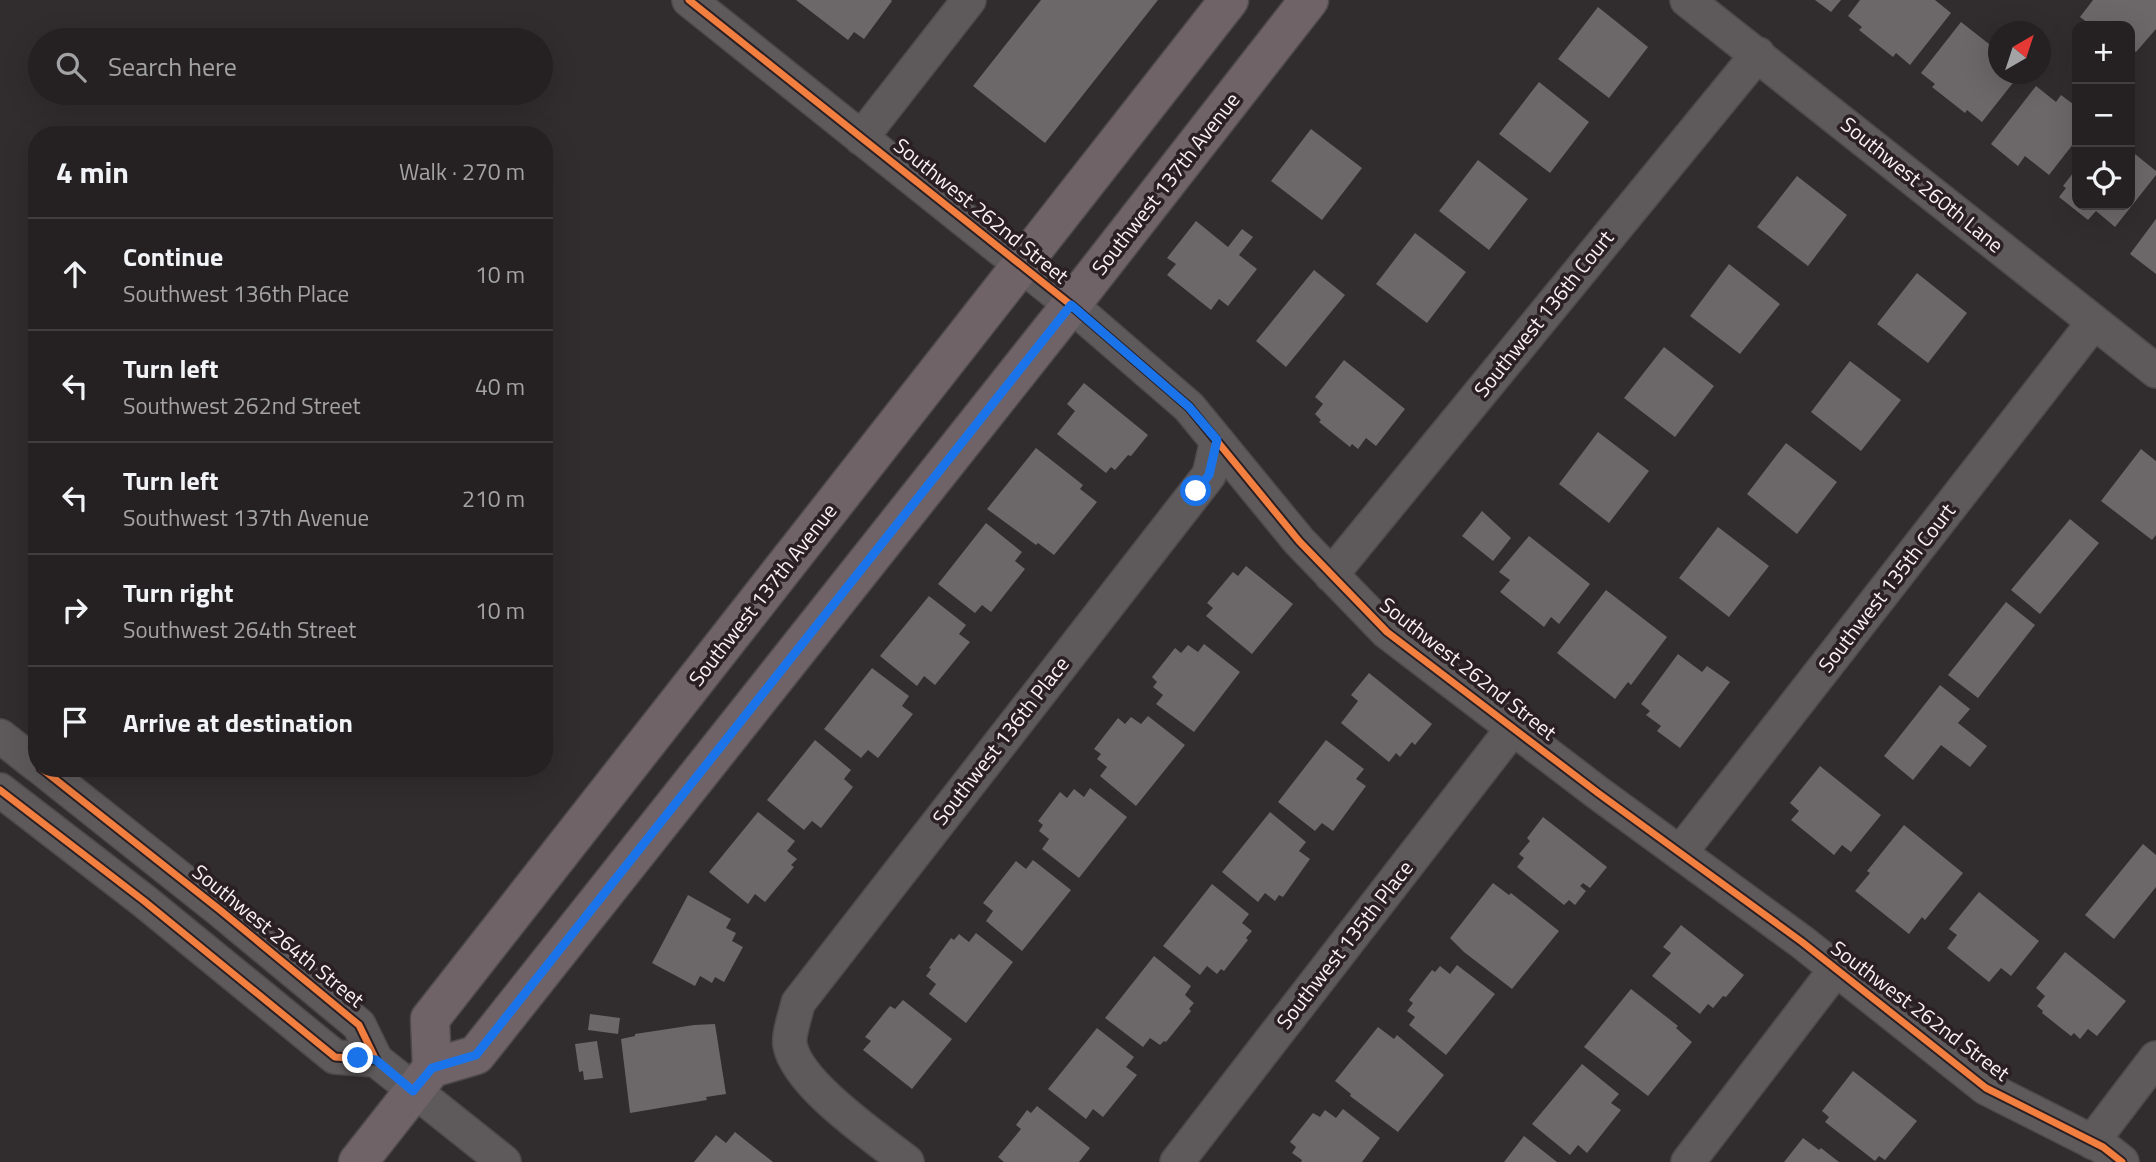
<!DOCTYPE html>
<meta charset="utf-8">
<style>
:root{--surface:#252122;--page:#312e2f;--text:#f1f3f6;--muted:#a3a3a5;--line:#423e40}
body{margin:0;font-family:"Titillium Web",sans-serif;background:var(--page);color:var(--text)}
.controls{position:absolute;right:21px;top:21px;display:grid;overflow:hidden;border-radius:14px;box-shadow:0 7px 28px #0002}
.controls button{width:63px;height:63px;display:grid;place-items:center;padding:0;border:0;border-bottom:2px solid var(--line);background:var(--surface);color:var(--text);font:35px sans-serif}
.compass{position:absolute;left:1988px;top:21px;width:63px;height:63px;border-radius:50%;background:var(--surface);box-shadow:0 7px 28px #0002;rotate:39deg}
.stop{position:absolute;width:21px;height:21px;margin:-16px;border:5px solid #1a73e8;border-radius:50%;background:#fff}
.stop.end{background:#1a73e8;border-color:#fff;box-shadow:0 2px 7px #0008}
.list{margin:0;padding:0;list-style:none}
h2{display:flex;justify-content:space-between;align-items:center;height:91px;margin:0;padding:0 28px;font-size:30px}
h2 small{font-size:23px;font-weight:400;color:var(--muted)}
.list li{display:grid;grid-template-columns:46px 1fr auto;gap:21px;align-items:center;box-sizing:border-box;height:112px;padding:0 28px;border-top:2px solid var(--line)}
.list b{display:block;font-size:26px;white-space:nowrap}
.list p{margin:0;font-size:23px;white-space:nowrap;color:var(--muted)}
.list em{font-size:23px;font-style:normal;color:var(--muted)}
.icon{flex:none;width:38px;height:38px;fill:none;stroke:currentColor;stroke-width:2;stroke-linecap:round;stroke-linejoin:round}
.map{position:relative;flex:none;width:2156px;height:1162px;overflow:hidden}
.search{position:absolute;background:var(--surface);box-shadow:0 7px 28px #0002;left:28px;top:28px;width:525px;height:77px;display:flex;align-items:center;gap:18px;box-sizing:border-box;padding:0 24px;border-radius:38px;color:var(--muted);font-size:26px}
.panel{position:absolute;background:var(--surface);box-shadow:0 7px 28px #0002;left:28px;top:126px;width:525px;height:651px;border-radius:28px}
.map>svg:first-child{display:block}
.building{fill:#6c6869}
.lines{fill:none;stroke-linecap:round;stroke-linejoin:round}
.minor-casing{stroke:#4e494b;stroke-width:36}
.major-casing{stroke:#4e494b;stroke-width:41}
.minor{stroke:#5e5a5b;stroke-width:33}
.major{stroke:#6f6368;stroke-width:38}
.cycleway-casing{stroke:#2a1f23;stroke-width:11}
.cycleway{stroke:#f27e40;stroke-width:7}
.route{stroke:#1a73e8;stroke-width:9}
.labels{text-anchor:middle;stroke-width:7;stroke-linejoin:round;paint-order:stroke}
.street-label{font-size:21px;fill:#f9f2f4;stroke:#2a1f23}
</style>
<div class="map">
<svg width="2156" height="1162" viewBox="0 0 2156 1162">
<rect width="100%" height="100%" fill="#312c2e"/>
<path class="building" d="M796 0H891L892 1 864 39 854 32 848 40Z
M1041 0H1158L1045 143 973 86Z
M1815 0H1841L1831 12Z
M1860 0H1935L1951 13 1910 65 1896 53 1893 57 1859 30 1862 27 1848 16Z
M2093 0H2156V29L2136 52 2130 47V26H2092L2080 17Z
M1598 7 1648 47 1609 98 1558 59Z
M1961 22 1998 51V74H2020L1982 122 1967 110 1965 113 1932 87 1935 84 1921 73Z
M1539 82 1589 122 1550 173 1499 134Z
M2036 86 2056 102 2061 95 2077 107V139L2049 175 2025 156 2018 166 1991 144Z
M1311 129 1362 168 1322 220 1271 181Z
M2130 150 2156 171V175L2115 227 2096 211 2088 220 2059 197 2066 188 2063 186 2077 168V205H2130Z
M1478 160 1528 199 1489 250 1439 211Z
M1797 176 1847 215 1808 266 1757 227Z
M2156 219V274L2130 254Z
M1196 221 1228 247 1242 229 1253 237 1239 255 1257 269 1228 306 1219 299 1211 310 1167 275 1176 264 1167 258Z
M1415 233 1466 272 1427 323 1376 284Z
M1729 264 1780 304 1740 354 1690 316Z
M1314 270 1345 295 1286 367 1256 341Z
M1917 273 1967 313 1928 363 1877 324Z
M1664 347 1714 386 1675 437 1624 398Z
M1344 360 1405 409 1376 446 1366 438 1358 449 1352 444 1350 447 1319 422 1321 420 1315 414 1323 404 1315 397Z
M1850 361 1901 400 1861 451 1811 412Z
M1084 383 1148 435 1131 456 1128 455 1115 470 1111 467 1106 473 1057 434 1075 411 1067 404Z
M1598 432 1649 471 1609 523 1559 484Z
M1786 443 1837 482 1797 534 1747 494Z
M1036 448 1083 485 1080 489 1097 502 1054 555 1038 543 1036 545 987 509Z
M2141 449 2156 461V535L2152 540 2101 501Z
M1482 511 1511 538 1493 561 1462 536Z
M2070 519 2099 543 2040 614 2011 590Z
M986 523 1022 552 1015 561 1025 569 991 612 982 605 975 613 938 584Z
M1718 527 1769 566 1729 617 1679 578Z
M1529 536 1590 584 1559 624 1551 617 1544 627 1500 592 1510 580 1499 572Z
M1246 566 1293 604 1252 654 1206 616 1213 608 1207 603 1233 572 1238 576Z
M1606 590 1667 637 1631 685 1628 682 1615 699 1557 653Z
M929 596 966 625 959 634 970 642 935 685 924 676 917 686 880 656Z
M2006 602 2035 625 1978 698 1948 675Z
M1204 644 1240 672 1194 732 1156 704 1163 695 1153 687 1157 682 1152 677 1175 648 1181 653 1188 645 1198 652Z
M1678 654 1702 672 1707 666 1730 682 1680 748 1657 731 1661 726 1646 715 1650 711 1641 704Z
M872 668 909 696 902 706 913 714 878 758 868 750 861 758 824 729Z
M1369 673 1432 724 1415 745 1412 742 1400 757 1396 753 1389 762 1341 723 1358 701 1351 695Z
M1940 685 1970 709 1958 723 1987 746 1970 767 1941 745 1913 780 1884 756Z
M1148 716 1185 745 1136 806 1100 776 1107 767 1097 759 1101 754 1094 749 1118 718 1125 724 1131 717 1141 724Z
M815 740 851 770 844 779 853 787 821 828 812 821 804 830 767 800Z
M1326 740 1364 769 1356 779 1366 786 1333 831 1322 823 1315 831 1278 802Z
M1820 766 1881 815 1851 852 1842 845 1834 855 1791 820 1799 811 1790 803Z
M1090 788 1127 817 1079 878 1042 849 1049 839 1039 831 1043 825 1038 821 1060 792 1067 798 1074 789 1084 797Z
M758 812 795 841 787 851 797 859 791 865 794 867 765 902 755 894 748 904 709 872Z
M1270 812 1306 842 1299 851 1310 859 1283 897 1279 895 1275 901 1265 893 1258 902 1222 872Z
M1543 817 1607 867 1590 888 1583 883 1580 886 1586 891 1575 905 1569 900 1564 905 1517 867 1524 858 1519 854 1530 841 1527 838Z
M1904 825 1963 873 1925 920 1922 917 1909 934 1855 891 1870 873 1867 871Z
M2143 844 2156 855V887L2114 939 2085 915Z
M1033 860 1071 890 1022 951 986 921 993 911 983 903 1016 861 1026 869Z
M1493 883 1509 895 1511 893 1559 931 1512 989 1464 952 1450 938Z
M1212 884 1249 914 1242 923 1252 931 1246 938 1248 940 1224 971 1221 969 1217 974 1207 966 1200 975 1163 946Z
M1979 892 2039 941 2011 976 2001 968 1989 982 1947 948 1957 935 1949 929Z
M688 895 731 919 726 928 736 933 732 941 743 947 724 982 715 977 712 983 700 976 695 986 652 963Z
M1681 925 1744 975 1726 997 1723 996 1713 1008 1708 1004 1700 1014 1652 976 1671 953 1663 947Z
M976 933 1013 962 966 1023 929 994 936 984 926 976 931 969 929 968 951 938 954 940 959 934 969 942Z
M2065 952 2126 1001 2097 1036 2088 1029 2080 1039 2074 1033 2071 1036 2042 1013 2043 1011 2037 1006 2045 996 2036 988Z
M1154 956 1191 986 1185 995 1194 1003 1189 1009 1191 1011 1166 1042 1164 1041 1160 1045 1150 1038 1143 1047 1105 1018Z
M1457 965 1495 994 1446 1055 1409 1025 1415 1017 1407 1011 1413 1003 1409 1000 1432 970 1435 972 1440 966 1450 974Z
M1631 989 1678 1026 1676 1028 1692 1042 1648 1096 1584 1047Z
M903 1000 952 1039 912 1089 863 1050 871 1041 865 1037 890 1006 895 1009Z
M590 1014 620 1018 618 1034 588 1030Z
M715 1024 726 1094 706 1097 707 1100 630 1113 621 1039 635 1036V1034L694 1025Z
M1378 1027 1394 1039 1397 1035 1444 1075 1398 1132 1350 1096 1351 1094 1335 1081Z
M1097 1028 1134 1057 1126 1067 1137 1075 1103 1117 1093 1109 1086 1119 1048 1089Z
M597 1041 603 1078 584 1080 583 1071 579 1072 575 1044Z
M1582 1064 1619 1094 1611 1103 1621 1110 1587 1153 1578 1145 1570 1155 1532 1124Z
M1853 1071 1917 1121 1885 1160 1879 1156 1875 1161 1825 1122 1829 1117 1822 1111Z
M1037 1106 1090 1148 1079 1162H1004L998 1157 1021 1129 1016 1125 1027 1110 1031 1113Z
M1343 1109 1380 1138 1362 1162H1301L1302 1160 1292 1153 1296 1147 1290 1142 1313 1113 1320 1117 1325 1110 1336 1118Z
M735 1132 773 1162H694L716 1135 726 1143Z
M1524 1136 1557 1162H1504Z
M1803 1138 1819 1150 1821 1148 1839 1162H1784Z"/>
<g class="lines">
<defs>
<path id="minor" d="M689 0 1071 305 1189 407 1299 541 1387 632 1598 793 1802 942 1986 1088 2103 1147 2122 1162
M1687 0 2156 371
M861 138 969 0
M1331 575 1758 54
M0 736 37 765
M41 768 220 910 359 1025 376 1060 504 1162
M0 790 144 901 335 1057 376 1060
M1680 853 2094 322
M2092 1142 2156 1058
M907 1162C875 1137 797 1084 790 1045 788 1035 796 1013 798 1003L1209 475 1217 441
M1177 1162 1513 728
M1688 1162 1836 969"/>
<path id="major" d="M432 1068 430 1019 1229 0
M358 1162 432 1068 476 1055 1071 305 1309 0"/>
</defs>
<use href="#minor" class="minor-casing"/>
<use href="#major" class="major-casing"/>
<use href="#minor" class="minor"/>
<use href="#major" class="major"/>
<defs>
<path id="cycleway" d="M689 0 1071 305 1189 407 1299 541 1387 632 1598 793 1802 942 1986 1088 2103 1147 2122 1162
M0 790 144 901 335 1057 376 1060 359 1025 220 910 41 768"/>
</defs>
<use href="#cycleway" class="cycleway-casing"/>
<use href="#cycleway" class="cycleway"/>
</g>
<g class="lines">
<path class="route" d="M358 1058 376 1060 413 1091 432 1068 476 1055 1071 305 1189 407 1217 440 1209 475 1196 491"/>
</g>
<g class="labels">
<g class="street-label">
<text transform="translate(1166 184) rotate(-52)" y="7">Southwest 137th Avenue</text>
<text transform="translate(1922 185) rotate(39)" y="7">Southwest 260th Lane</text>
<text transform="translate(981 211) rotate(39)" y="7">Southwest 262nd Street</text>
<text transform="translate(1544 314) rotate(-51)" y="7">Southwest 136th Court</text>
<text transform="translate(1887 588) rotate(-52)" y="7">Southwest 135th Court</text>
<text transform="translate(763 595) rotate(-52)" y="7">Southwest 137th Avenue</text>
<text transform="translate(1468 669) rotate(38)" y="7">Southwest 262nd Street</text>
<text transform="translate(1001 741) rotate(-52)" y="7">Southwest 136th Place</text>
<text transform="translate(278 936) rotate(39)" y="7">Southwest 264th Street</text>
<text transform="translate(1345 945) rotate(-52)" y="7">Southwest 135th Place</text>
<text transform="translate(1920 1011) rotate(37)" y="7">Southwest 262nd Street</text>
</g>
</g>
</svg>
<div class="controls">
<button>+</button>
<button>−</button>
<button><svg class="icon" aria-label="locate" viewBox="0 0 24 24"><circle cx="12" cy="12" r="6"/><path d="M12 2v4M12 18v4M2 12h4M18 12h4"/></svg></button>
</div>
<svg class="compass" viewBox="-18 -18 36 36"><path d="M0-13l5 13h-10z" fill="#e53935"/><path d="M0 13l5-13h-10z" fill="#a3a3a5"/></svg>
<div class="stop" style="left:1196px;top:491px"></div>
<div class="stop end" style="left:358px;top:1058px"></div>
<div class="search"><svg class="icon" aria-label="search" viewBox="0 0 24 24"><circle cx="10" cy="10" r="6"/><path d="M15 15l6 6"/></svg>Search here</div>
<section class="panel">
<h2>4 min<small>Walk · 270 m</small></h2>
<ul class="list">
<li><svg class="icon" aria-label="ahead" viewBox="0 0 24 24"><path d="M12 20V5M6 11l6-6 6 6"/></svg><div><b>Continue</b><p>Southwest 136th Place</p></div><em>10 m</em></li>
<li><svg class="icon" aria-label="left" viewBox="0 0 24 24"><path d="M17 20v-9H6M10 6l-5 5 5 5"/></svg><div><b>Turn left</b><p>Southwest 262nd Street</p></div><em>40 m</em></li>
<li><svg class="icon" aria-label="left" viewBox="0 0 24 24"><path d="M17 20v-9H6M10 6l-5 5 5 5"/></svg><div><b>Turn left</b><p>Southwest 137th Avenue</p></div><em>210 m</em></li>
<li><svg class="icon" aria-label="right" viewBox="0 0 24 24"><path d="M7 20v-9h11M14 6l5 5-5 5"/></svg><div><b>Turn right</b><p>Southwest 264th Street</p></div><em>10 m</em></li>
<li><svg class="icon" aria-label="arrive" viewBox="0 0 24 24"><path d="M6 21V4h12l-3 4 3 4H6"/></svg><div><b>Arrive at destination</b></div></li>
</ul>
</section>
</div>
